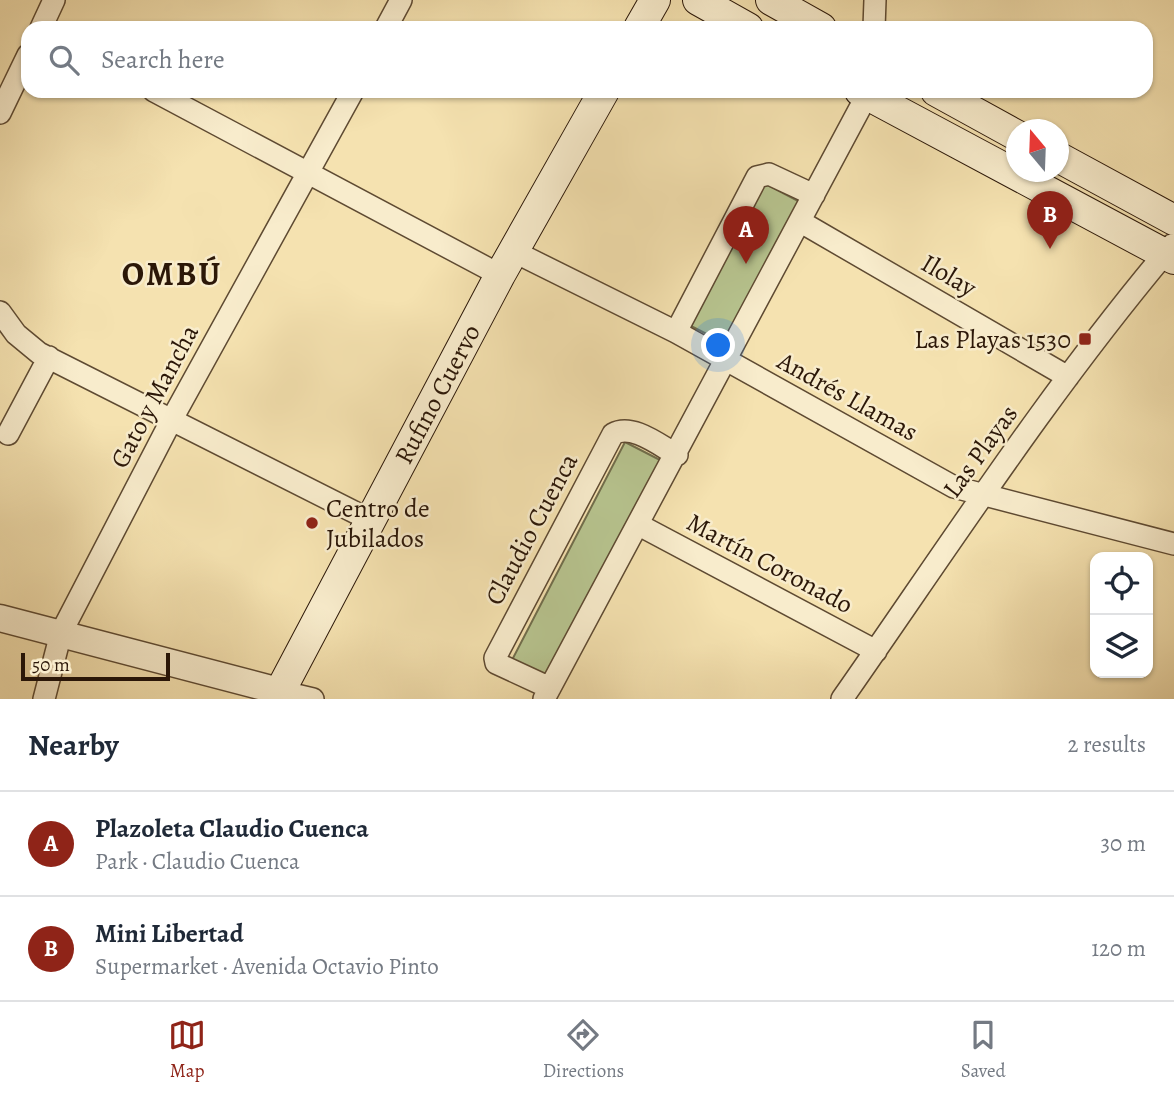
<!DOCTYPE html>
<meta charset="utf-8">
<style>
:root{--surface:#fff;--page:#f2f2f3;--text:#1f2937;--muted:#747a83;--line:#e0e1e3;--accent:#8f2418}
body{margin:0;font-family:Alegreya,serif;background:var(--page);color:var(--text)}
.controls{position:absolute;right:21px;bottom:21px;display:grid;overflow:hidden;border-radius:14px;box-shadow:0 2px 5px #0004}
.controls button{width:63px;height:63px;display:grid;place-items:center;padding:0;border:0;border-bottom:2px solid var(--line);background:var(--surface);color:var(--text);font:35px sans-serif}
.compass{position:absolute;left:1006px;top:119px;width:63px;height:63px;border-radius:50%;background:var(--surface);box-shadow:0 2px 5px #0004;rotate:341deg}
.scale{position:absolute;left:21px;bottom:18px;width:149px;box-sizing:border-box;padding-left:7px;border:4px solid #2b1708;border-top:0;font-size:19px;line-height:24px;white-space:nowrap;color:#2b1708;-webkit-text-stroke:5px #f8eccc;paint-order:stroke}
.you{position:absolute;left:719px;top:346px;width:24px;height:24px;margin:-18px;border:5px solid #fff;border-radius:50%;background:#1a73e8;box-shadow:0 0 0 10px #1a73e833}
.badge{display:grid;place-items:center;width:46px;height:46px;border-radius:50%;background:var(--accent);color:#fff;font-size:23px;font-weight:700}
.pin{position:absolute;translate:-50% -58px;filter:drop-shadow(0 2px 4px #0008)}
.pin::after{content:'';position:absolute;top:37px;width:24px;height:21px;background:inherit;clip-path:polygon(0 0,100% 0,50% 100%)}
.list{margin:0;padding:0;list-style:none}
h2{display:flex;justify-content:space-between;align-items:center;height:91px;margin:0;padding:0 28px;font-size:30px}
h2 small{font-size:23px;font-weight:400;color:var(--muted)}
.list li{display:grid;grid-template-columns:46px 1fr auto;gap:21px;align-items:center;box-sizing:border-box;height:105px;padding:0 28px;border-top:2px solid var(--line)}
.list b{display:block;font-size:26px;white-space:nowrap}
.list p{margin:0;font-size:23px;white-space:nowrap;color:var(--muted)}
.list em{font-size:23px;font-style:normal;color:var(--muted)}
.icon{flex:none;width:38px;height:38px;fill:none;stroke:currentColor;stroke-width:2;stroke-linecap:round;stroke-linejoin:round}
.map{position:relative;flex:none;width:1174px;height:699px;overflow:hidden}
.search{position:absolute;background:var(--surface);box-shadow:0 2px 5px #0004;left:21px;right:21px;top:21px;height:77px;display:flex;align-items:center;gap:18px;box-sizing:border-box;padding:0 24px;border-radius:21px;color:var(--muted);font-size:26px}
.sheet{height:301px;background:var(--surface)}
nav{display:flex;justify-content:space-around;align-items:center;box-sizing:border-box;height:98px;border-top:2px solid var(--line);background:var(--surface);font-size:19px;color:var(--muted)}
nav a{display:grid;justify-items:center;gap:4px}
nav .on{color:var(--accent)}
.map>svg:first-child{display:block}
.green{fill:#b7c48f;stroke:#716e4c;stroke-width:2}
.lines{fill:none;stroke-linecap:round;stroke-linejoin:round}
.minor-casing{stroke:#5e4a32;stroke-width:24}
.tertiary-casing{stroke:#5e4a32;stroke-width:29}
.secondary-casing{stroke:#2b1708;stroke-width:32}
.minor{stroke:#f8eccc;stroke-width:21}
.tertiary{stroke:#f8eccc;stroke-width:26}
.secondary{stroke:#f8eccc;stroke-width:30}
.poi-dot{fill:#8f2418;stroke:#f8eccc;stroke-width:2.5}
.labels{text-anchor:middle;stroke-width:5;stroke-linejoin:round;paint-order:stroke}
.street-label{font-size:26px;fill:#2b1708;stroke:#f8eccc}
.poi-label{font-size:26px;fill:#2b1708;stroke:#f8eccc;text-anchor:end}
.district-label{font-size:33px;font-weight:bold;letter-spacing:2px;fill:#2b1708;stroke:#f8eccc}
</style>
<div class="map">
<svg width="1174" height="699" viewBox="0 0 1174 699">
<rect width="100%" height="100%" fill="#f5e2b0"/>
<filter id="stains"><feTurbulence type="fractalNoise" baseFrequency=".00286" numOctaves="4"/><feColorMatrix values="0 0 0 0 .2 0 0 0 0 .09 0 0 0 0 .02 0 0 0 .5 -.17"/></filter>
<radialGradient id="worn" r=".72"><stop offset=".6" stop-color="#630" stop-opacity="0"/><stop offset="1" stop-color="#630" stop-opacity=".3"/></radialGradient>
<path class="green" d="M764 183 802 203 728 345 689 325Z
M625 442 662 461 549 679 512 660Z"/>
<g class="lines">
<defs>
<path id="minor" d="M41 28 54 0
M386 28 401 0
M874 28 875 0
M154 91 500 275
M0 113 28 55
M801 222 1068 377
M513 251 676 332 954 487 1174 544
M0 312 16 334 39 353 370 520
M676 332 757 177 769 174 814 195
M8 434 49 357
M639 525 876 651
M550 688 496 663 495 658 613 434C632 423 659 445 677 455
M279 691 313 699
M44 699 61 633 172 419 353 91
M544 699 867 95
M842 699C949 546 1051 388 1172 245"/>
<path id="tertiary" d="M0 618 279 691"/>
<g id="secondary">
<path d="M698 0 748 28"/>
<path d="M771 0 821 28"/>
<path d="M639 28 655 0"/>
<path d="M860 91 1174 259"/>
<path d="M936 91 1016 135"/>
<path d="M1058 157 1174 220"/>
<path id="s1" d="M276 699 500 275 604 91"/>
</g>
</defs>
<use href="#minor" class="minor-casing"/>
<use href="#tertiary" class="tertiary-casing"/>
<use href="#secondary" class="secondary-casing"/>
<use href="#minor" class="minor"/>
<use href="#tertiary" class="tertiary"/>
<use href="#secondary" class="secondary"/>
</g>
<g class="poi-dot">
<rect x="1078" y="332" width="14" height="14" rx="3.5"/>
<circle cx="312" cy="523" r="7"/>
</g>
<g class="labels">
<g class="street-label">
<text transform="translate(949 275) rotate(30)" y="9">Ilolay</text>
<text dy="9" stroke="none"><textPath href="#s1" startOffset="345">Rufino Cuervo</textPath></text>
<text transform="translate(154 396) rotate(-62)" y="9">Gato y Mancha</text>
<text transform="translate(848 396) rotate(29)" y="9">Andrés Llamas</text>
<text transform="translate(980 451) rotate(-54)" y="9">Las Playas</text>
<text transform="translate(531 529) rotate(-62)" y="9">Claudio Cuenca</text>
<text transform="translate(770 563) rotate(28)" y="9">Martín Coronado</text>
</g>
<g class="poi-label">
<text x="1071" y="348">Las Playas 1530</text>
<text x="326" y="517" text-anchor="start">Centro de<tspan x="326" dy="30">Jubilados</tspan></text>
</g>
<g class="district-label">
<text x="172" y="285">OMBÚ</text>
</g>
</g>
<rect width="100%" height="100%" filter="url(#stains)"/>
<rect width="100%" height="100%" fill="url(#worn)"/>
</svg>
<div class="controls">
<button><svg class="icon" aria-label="locate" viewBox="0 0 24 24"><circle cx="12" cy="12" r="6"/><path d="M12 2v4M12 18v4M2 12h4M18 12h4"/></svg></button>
<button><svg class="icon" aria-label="layers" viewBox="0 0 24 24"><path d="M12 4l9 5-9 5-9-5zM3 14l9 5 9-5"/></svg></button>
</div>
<svg class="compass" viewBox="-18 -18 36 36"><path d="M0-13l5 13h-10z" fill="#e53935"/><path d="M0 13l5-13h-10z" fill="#747a83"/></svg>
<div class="scale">50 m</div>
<div class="you"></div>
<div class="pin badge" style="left:746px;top:264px">A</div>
<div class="pin badge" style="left:1050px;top:249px">B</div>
<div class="search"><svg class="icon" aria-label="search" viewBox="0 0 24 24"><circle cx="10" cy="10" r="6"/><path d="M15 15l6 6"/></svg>Search here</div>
</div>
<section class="sheet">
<h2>Nearby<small>2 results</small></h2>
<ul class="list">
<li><span class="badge">A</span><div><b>Plazoleta Claudio Cuenca</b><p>Park · Claudio Cuenca</p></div><em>30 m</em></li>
<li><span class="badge">B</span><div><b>Mini Libertad</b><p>Supermarket · Avenida Octavio Pinto</p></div><em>120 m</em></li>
</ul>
</section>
<nav>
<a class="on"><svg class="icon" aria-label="map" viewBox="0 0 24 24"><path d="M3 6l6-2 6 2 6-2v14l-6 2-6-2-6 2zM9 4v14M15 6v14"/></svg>Map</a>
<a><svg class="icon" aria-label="directions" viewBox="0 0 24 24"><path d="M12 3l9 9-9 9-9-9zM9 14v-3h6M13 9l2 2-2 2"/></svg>Directions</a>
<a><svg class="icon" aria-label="saved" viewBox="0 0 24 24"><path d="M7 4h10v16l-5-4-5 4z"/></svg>Saved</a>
</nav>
